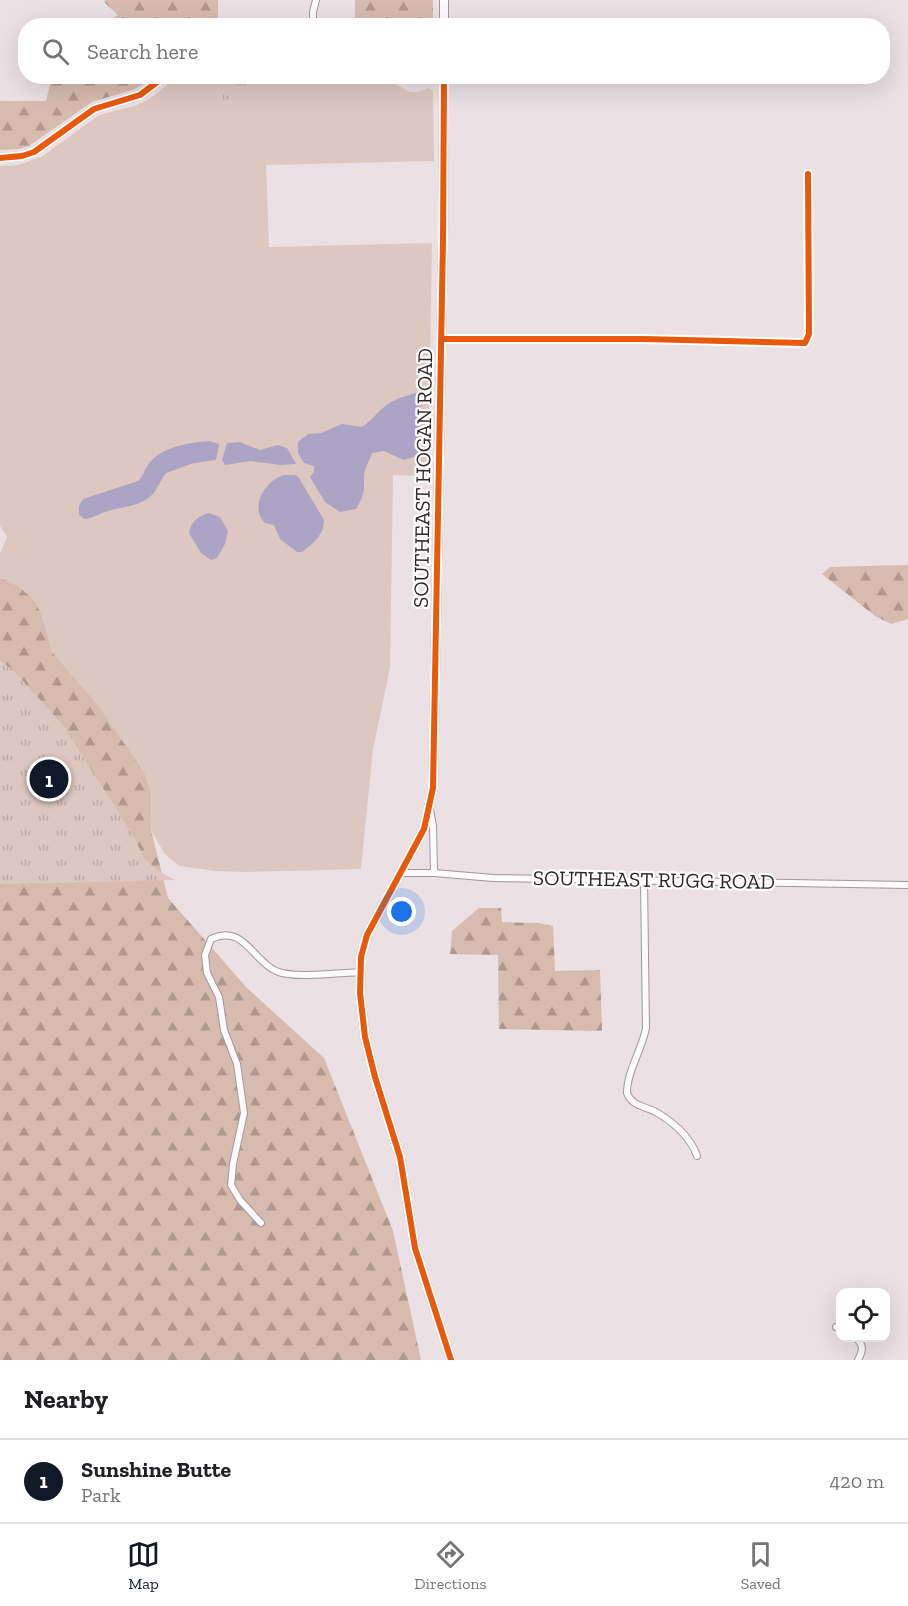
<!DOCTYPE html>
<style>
:root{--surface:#fff;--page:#f2f2f2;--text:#202124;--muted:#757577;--line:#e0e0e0;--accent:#111827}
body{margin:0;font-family:"Zilla Slab",serif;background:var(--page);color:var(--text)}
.controls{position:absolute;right:18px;bottom:18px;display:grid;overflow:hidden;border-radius:12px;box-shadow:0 6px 24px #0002}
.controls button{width:54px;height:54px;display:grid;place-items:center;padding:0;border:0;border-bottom:2px solid var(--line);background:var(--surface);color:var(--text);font:30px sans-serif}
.you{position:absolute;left:402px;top:912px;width:21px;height:21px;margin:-15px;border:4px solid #fff;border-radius:50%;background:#1a73e8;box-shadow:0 0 0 9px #1a73e833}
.badge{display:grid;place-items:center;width:39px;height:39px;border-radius:50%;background:var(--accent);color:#fff;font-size:20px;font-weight:700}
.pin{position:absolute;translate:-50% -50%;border:3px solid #fff;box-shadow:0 2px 6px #0006}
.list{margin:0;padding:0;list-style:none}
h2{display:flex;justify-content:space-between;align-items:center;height:78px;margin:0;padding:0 24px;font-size:26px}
h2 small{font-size:20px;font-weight:400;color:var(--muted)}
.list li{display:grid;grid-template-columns:39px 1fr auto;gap:18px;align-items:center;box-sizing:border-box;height:84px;padding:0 24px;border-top:2px solid var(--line)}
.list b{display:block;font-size:22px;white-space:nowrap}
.list p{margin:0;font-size:20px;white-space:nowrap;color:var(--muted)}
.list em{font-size:20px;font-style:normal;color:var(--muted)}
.icon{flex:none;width:33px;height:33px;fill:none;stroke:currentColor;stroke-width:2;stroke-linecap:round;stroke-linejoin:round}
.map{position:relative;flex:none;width:908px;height:1360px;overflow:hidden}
.search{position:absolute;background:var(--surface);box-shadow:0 6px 24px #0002;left:18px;right:18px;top:18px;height:66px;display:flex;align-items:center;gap:15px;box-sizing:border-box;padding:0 21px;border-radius:24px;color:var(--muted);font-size:22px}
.sheet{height:162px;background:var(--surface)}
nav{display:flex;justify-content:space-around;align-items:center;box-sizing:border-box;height:84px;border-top:2px solid var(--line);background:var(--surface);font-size:16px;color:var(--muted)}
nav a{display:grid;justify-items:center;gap:3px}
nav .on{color:var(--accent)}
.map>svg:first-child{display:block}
.grass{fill:#dcc8c1}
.forest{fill:url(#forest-firs)}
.park{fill:url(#park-tufts)}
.water{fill:#aba4c4}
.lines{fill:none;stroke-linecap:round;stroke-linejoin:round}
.minor-casing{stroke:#a1999c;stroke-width:8}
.major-casing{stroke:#a1999c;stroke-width:10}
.minor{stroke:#fcfafb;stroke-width:6}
.major{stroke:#fcfafb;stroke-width:8}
.cycleway-casing{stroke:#fff;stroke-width:10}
.cycleway{stroke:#e8590c;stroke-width:6}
.labels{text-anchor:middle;stroke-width:4.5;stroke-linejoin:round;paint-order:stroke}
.street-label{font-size:21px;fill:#2e272a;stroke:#fff}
</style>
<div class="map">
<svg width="908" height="1360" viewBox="0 0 908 1360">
<defs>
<pattern id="forest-firs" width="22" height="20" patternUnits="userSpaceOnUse" patternTransform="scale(1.5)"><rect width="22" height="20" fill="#d7bbae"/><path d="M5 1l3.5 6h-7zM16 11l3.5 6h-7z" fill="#af988e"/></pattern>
<pattern id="park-tufts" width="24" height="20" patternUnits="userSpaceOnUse" patternTransform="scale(1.5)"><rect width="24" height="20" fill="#dcc8c1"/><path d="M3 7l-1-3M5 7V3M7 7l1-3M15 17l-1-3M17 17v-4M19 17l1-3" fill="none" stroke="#bdaca6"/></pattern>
</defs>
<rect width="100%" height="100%" fill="#ebe0e4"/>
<path class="grass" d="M176 77H383L410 92H417L429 88 433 91 434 161 266 165 269 247 432 243 428 476 393 475 390 667 373 750 361 869 244 872 215 871 179 866 164 853 151 830V793L94 700 52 652 42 615 18 586 0 578V554L7 537 0 526V166L18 165 41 157 98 116C110 111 121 110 134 106 152 100 163 88 176 77Z"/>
<path class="forest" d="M105 0H218V24L267 23 246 26 113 25 114 18 118 15 104 2Z
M355 0H433V25L344 26 325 22 355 21Z
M57 76H154V77L135 89 92 102 29 146 19 149 0 150V101H46L51 80Z
M908 565V619L891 624 875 616 822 574 830 567Z
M0 578 18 586 33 599 42 615 52 652 94 700 144 772 151 793V830L168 898 247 988 324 1058 393 1231 421 1360H0Z
M479 908H501L502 922 539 923 553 926 555 971 600 970 602 1031 499 1029 498 955 450 954 452 931Z"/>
<path class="park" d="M211 77H247L252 87 224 101Z
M0 660 15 672 62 724 133 835 144 858 158 871 175 880 0 884Z"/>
<path class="water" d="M421 391 420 455 404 460 384 451 372 453C370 459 364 470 364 476 364 492 365 494 356 509L340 512 325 502 310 477 314 472V466L304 463 298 453V442L308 434 321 433 342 424 362 427C371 421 376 414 384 407 394 398 408 396 421 391Z
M209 441 219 444 216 460 194 463 166 473C161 479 158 488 153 494 140 507 124 506 108 511 100 513 94 518 85 519L79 515V506L83 499 138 481C143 476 144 471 148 465 160 447 188 443 209 441Z
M240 442 260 450 278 445 287 448 296 464 281 465 251 461 225 465 222 460 227 443Z
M284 475H295L299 478 324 520C324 535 313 544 302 552H297L280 539 274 525 265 523C249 508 265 480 284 475Z
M209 513 220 517 228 531 225 544 217 558 211 560 201 553 189 533C191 521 198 516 209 513Z"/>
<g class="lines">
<defs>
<path id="minor" d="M313 26V12L316 0
M442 339H643L805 343 809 334 808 174
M430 809 433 826 434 873
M400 873H434L493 878 908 885
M644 880 646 1028C642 1050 627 1071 627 1093 631 1105 643 1106 654 1111 671 1120 691 1137 697 1156
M261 1223 240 1200 231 1185 233 1164 244 1113 237 1064 224 1030 219 997 207 973 205 955 211 939C244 924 251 959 276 971 294 979 339 973 360 972
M836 1327 840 1328
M856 1338C864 1345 863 1351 858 1360"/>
<path id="major" d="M444 26V0
M404 76 444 78
M444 76 443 240 433 788 424 829 367 935 361 957 360 993 365 1037 375 1077 400 1157 415 1248 451 1360
M0 158 22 156 34 152 94 109 140 95 165 76"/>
</defs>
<use href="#minor" class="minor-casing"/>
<use href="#major" class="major-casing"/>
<use href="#minor" class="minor"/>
<use href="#major" class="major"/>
<defs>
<path id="cycleway" d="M444 76 443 240 433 788 424 829 367 935 361 957 360 993 365 1037 375 1077 400 1157 415 1248 451 1360
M0 158 22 156 34 152 94 109 140 95 165 76
M442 339H643L805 343 809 334 808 174"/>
</defs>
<use href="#cycleway" class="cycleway-casing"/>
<use href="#cycleway" class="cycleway"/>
</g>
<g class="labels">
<g class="street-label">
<text transform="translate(423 478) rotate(-89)" y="7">SOUTHEAST HOGAN ROAD</text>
<text transform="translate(654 880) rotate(1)" y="7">SOUTHEAST RUGG ROAD</text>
</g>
</g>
</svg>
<div class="controls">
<button><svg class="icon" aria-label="locate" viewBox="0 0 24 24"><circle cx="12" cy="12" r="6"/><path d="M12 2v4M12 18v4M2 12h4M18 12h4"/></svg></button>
</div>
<div class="you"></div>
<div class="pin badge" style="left:49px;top:779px">1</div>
<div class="search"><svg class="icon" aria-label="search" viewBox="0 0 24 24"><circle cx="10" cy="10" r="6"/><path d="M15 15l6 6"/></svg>Search here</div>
</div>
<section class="sheet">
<h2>Nearby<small></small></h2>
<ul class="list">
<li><span class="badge">1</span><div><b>Sunshine Butte</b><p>Park</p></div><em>420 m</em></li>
</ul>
</section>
<nav>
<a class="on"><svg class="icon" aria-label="map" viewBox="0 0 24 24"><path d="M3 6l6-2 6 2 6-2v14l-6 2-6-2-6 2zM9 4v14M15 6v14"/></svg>Map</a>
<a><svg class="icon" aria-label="directions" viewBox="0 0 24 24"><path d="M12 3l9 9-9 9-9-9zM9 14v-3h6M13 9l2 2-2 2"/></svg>Directions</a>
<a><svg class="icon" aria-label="saved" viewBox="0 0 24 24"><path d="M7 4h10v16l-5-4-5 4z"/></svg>Saved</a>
</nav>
